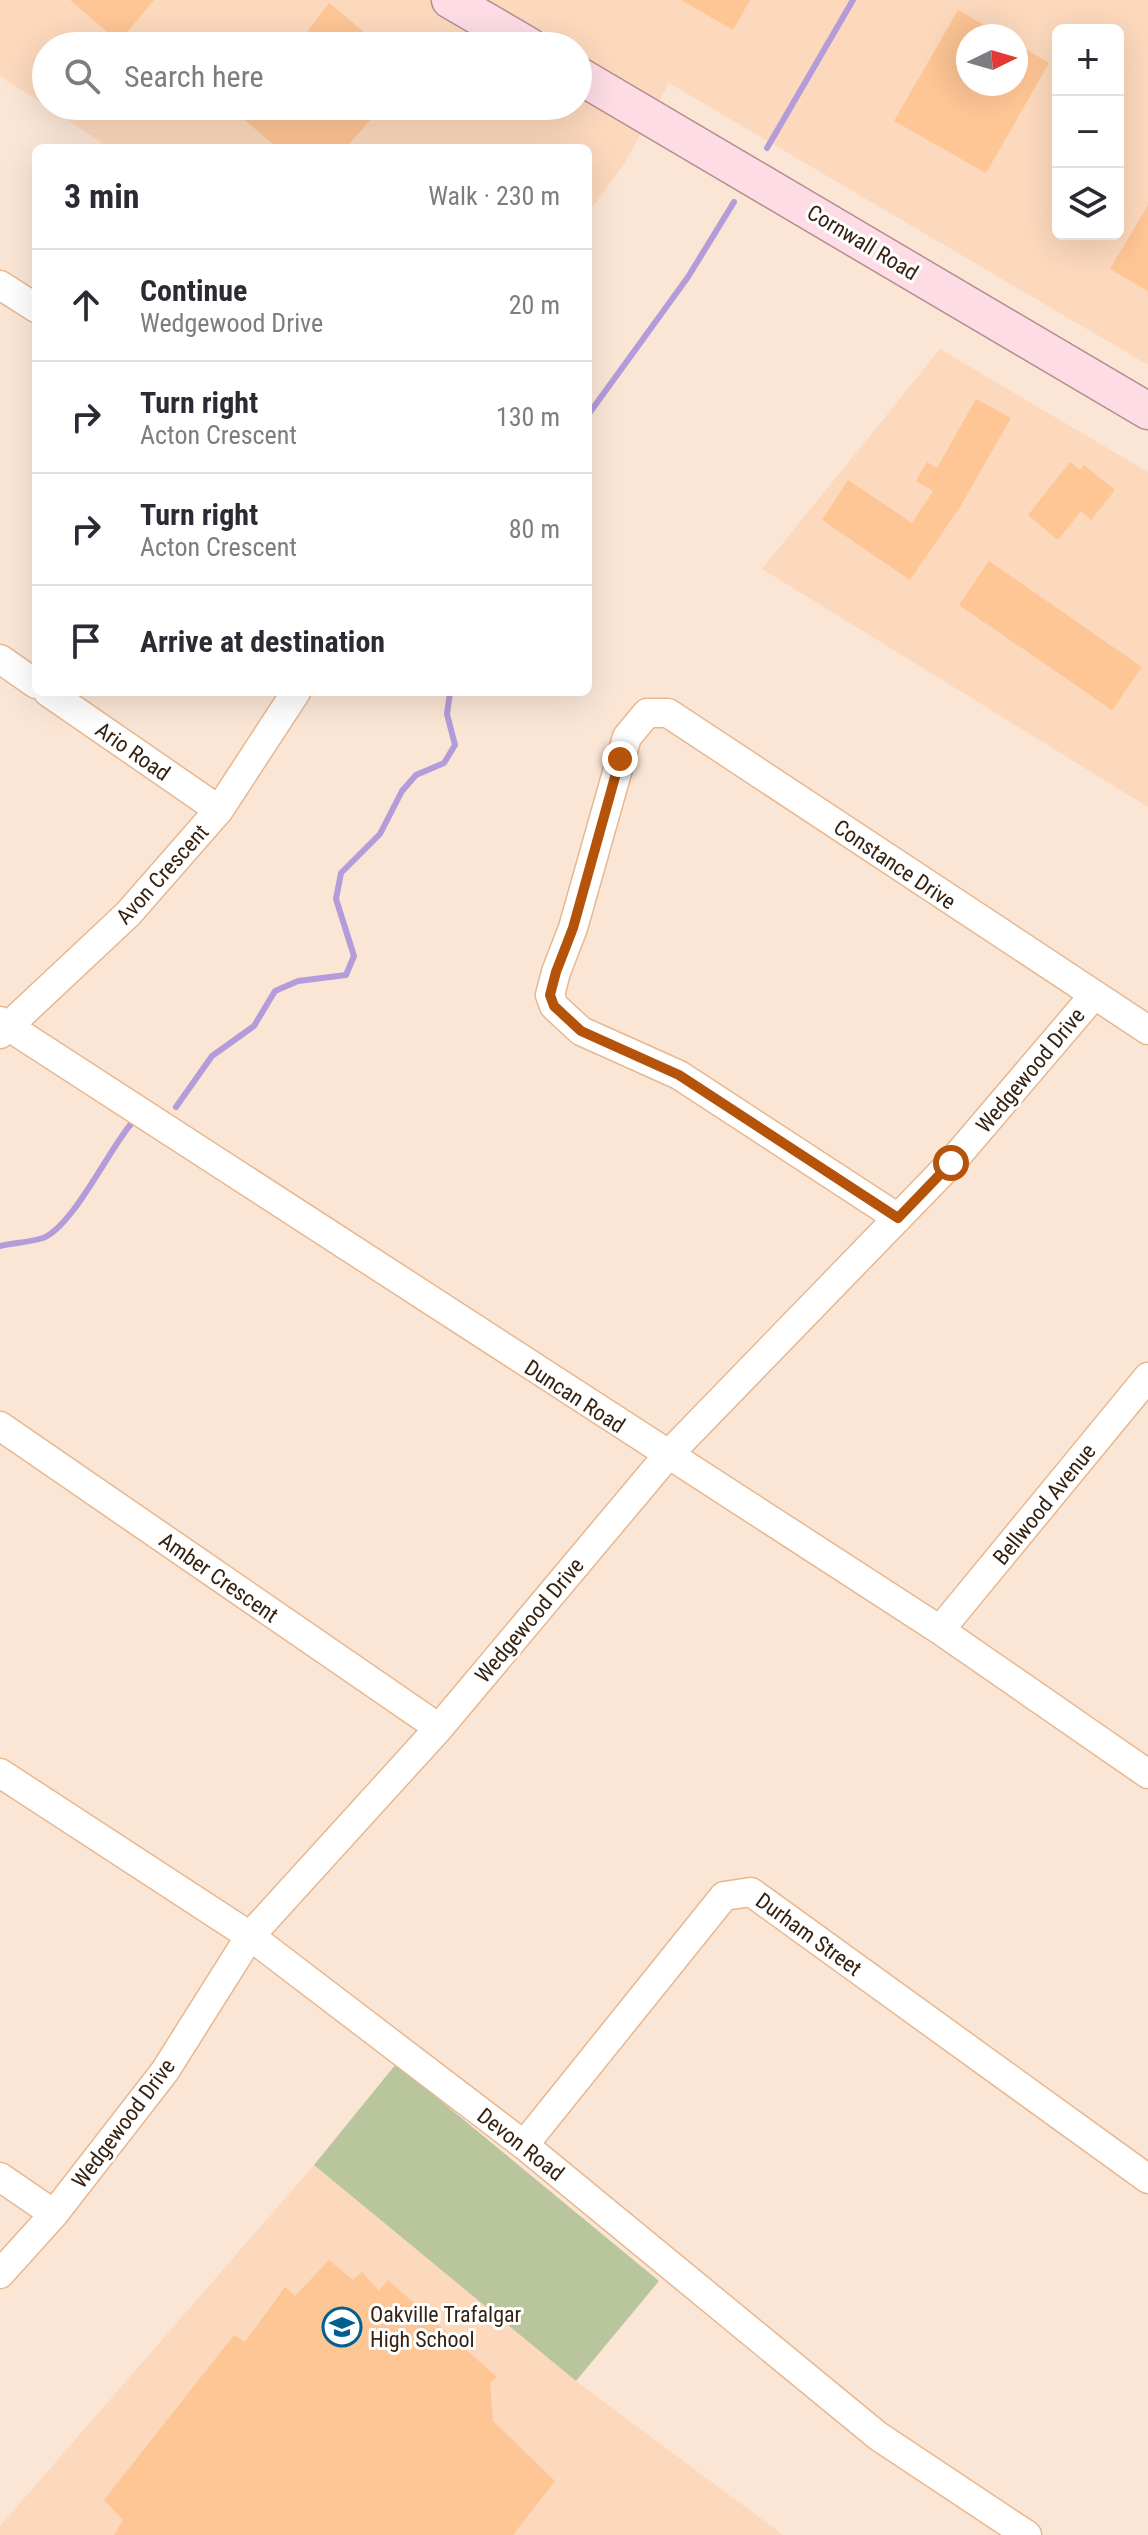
<!DOCTYPE html>
<meta charset="utf-8">
<style>
:root{--surface:#fff;--page:#f7f7f7;--text:#2b2b33;--muted:#7c7c81;--line:#e1e1e2}
body{margin:0;font-family:"Roboto Condensed",sans-serif;background:var(--page);color:var(--text)}
.controls{position:absolute;right:24px;top:24px;display:grid;overflow:hidden;border-radius:12px;box-shadow:0 8px 32px #0002}
.controls button{width:72px;height:72px;display:grid;place-items:center;padding:0;border:0;border-bottom:2px solid var(--line);background:var(--surface);color:var(--text);font:40px sans-serif}
.compass{position:absolute;left:956px;top:24px;width:72px;height:72px;border-radius:50%;background:var(--surface);box-shadow:0 8px 32px #0002;rotate:85deg}
.stop{position:absolute;width:24px;height:24px;margin:-18px;border:6px solid #b45309;border-radius:50%;background:#fff}
.stop.end{background:#b45309;border-color:#fff;box-shadow:0 2px 8px #0008}
.list{margin:0;padding:0;list-style:none}
h2{display:flex;justify-content:space-between;align-items:center;height:104px;margin:0;padding:0 32px;font-size:34px}
h2 small{font-size:26px;font-weight:400;color:var(--muted)}
.list li{display:grid;grid-template-columns:52px 1fr auto;gap:24px;align-items:center;box-sizing:border-box;height:112px;padding:0 32px;border-top:2px solid var(--line)}
.list b{display:block;font-size:30px;white-space:nowrap}
.list p{margin:0;font-size:26px;white-space:nowrap;color:var(--muted)}
.list em{font-size:26px;font-style:normal;color:var(--muted)}
.icon{flex:none;width:44px;height:44px;fill:none;stroke:currentColor;stroke-width:2;stroke-linecap:round;stroke-linejoin:round}
.map{position:relative;flex:none;width:1148px;height:2535px;overflow:hidden}
.search{position:absolute;background:var(--surface);box-shadow:0 8px 32px #0002;left:32px;top:32px;width:560px;height:88px;display:flex;align-items:center;gap:20px;box-sizing:border-box;padding:0 28px;border-radius:44px;color:var(--muted);font-size:30px}
.panel{position:absolute;background:var(--surface);box-shadow:0 8px 32px #0002;left:32px;top:144px;width:560px;height:552px;border-radius:12px}
.map>svg:first-child{display:block}
.built{fill:#fcd9bd;fill-rule:evenodd}
.green{fill:#b9c59d}
.lines{fill:none;stroke-linecap:round;stroke-linejoin:round}
.stream{stroke:#b39cd9;stroke-width:6}
.building{fill:#fec595}
.minor-casing{stroke:#e8b78e;stroke-width:31}
.major-casing{stroke:#b68c8f;stroke-width:39}
.minor{stroke:#fff;stroke-width:28}
.major{stroke:#fddce5;stroke-width:36}
.route{stroke:#b45309;stroke-width:10}
.labels{text-anchor:middle;stroke-width:6;stroke-linejoin:round;paint-order:stroke}
.street-label{font-size:22px;fill:#352212;stroke:#fff}
.poi-label{font-size:22px;fill:#352212;stroke:#fff;text-anchor:start}
</style>
<div class="map">
<svg width="1148" height="2535" viewBox="0 0 1148 2535">
<rect width="100%" height="100%" fill="#fbe6d6"/>
<path class="built" d="M0 0H1148V365L669 83 623 166 588 213V148H110L46 106H578V46H46V106L0 76ZM1058 30H1118V234H1058ZM968 36H1016V84H968Z
M940 349 1148 472V807L762 569Z
M314 2165 576 2381 783 2535H0V2526Z"/>
<path class="green" d="M396 2064 659 2281 576 2381 314 2165Z"/>
<g class="lines">
<path class="stream" d="M767 148 853 0
M588 415 688 277 734 202
M176 1107 212 1056 254 1026 275 991 298 981 346 975 354 956 336 899 341 873 380 834 402 791 416 775 444 763 455 745 447 714 450 692
M0 1246C14 1243 30 1242 43 1238 73 1226 108 1151 131 1124"/>
</g>
<path class="building" d="M70 0H154L119 42Z
M681 0H750L733 30Z
M329 3 381 46H296Z
M958 10 1003 36H968V84H1016V43L1049 63 986 173 894 121Z
M249 106H382L346 148H278L241 117Z
M1148 205V291L1110 269Z
M976 399 1011 418 960 507 910 580 822 520 848 480 912 523 933 491 916 481 927 462 937 468Z
M1070 462 1080 470 1084 465 1115 490 1091 520 1081 511 1058 540 1028 515Z
M989 561 1142 667 1112 710 959 605Z
M329 2260 353 2280 362 2272 379 2291 388 2280 497 2377 490 2383 493 2421 555 2481 513 2535H114L123 2520 104 2500 234 2335 245 2342 285 2287 295 2296Z"/>
<g class="lines">
<defs>
<path id="minor" d="M0 285 36 308
M0 659 36 684
M48 692 219 810
M0 1021 940 1630 1148 1774
M0 1034 128 914 219 810 296 692
M898 1218 679 1075 581 1031 554 1006 550 995 556 972 573 928 627 737 647 713H668L1148 1030
M0 1426 439 1728
M940 1630 1148 1377
M0 1773 250 1936 524 2145 878 2436 1027 2535
M524 2145 724 1896 751 1892 1148 2179
M0 2177 54 2214
M0 2274 54 2214 165 2071 250 1936 439 1728 667 1456 951 1163 1094 995"/>
<path id="major" d="M450 0 529 46
M578 75 1148 411"/>
</defs>
<use href="#minor" class="minor-casing"/>
<use href="#major" class="major-casing"/>
<use href="#minor" class="minor"/>
<use href="#major" class="major"/>
</g>
<g class="lines">
<path class="route" d="M620 759 573 928 556 972 550 995 554 1006 581 1031 679 1075 898 1218 951 1163"/>
</g>
<defs>
<symbol id="school-ring" viewBox="-11 -11 22 22"><circle r="9.5" fill="#fff" stroke="#035f8f" stroke-width="1.5"/><path d="M0-5L7-2L0 1L-7-2ZM-4 1L0 2.5L4 1V4Q0 6-4 4Z" fill="#035f8f"/></symbol>
</defs>
<g fill-rule="evenodd">
<use href="#school-ring" x="320" y="2305" width="44" height="44"/>
</g>
<g class="labels">
<g class="street-label">
<text transform="translate(863 242) rotate(31)" y="8">Cornwall Road</text>
<text transform="translate(133 751) rotate(35)" y="8">Ario Road</text>
<text transform="translate(895 864) rotate(34)" y="8">Constance Drive</text>
<text transform="translate(162 874) rotate(-48)" y="8">Avon Crescent</text>
<text transform="translate(1030 1070) rotate(-50)" y="8">Wedgewood Drive</text>
<text transform="translate(575 1396) rotate(33)" y="8">Duncan Road</text>
<text transform="translate(1044 1504) rotate(-51)" y="8">Bellwood Avenue</text>
<text transform="translate(219 1577) rotate(35)" y="8">Amber Crescent</text>
<text transform="translate(529 1620) rotate(-50)" y="8">Wedgewood Drive</text>
<text transform="translate(809 1934) rotate(36)" y="8">Durham Street</text>
<text transform="translate(123 2123) rotate(-53)" y="8">Wedgewood Drive</text>
<text transform="translate(521 2144) rotate(38)" y="8">Devon Road</text>
</g>
<g class="poi-label">
<text x="370" y="2322">Oakville Trafalgar<tspan x="370" dy="25">High School</tspan></text>
</g>
</g>
</svg>
<div class="controls">
<button>+</button>
<button>−</button>
<button><svg class="icon" aria-label="layers" viewBox="0 0 24 24"><path d="M12 4l9 5-9 5-9-5zM3 14l9 5 9-5"/></svg></button>
</div>
<svg class="compass" viewBox="-18 -18 36 36"><path d="M0-13l5 13h-10z" fill="#e53935"/><path d="M0 13l5-13h-10z" fill="#7c7c81"/></svg>
<div class="stop" style="left:951px;top:1163px"></div>
<div class="stop end" style="left:620px;top:759px"></div>
<div class="search"><svg class="icon" aria-label="search" viewBox="0 0 24 24"><circle cx="10" cy="10" r="6"/><path d="M15 15l6 6"/></svg>Search here</div>
<section class="panel">
<h2>3 min<small>Walk · 230 m</small></h2>
<ul class="list">
<li><svg class="icon" aria-label="ahead" viewBox="0 0 24 24"><path d="M12 20V5M6 11l6-6 6 6"/></svg><div><b>Continue</b><p>Wedgewood Drive</p></div><em>20 m</em></li>
<li><svg class="icon" aria-label="right" viewBox="0 0 24 24"><path d="M7 20v-9h11M14 6l5 5-5 5"/></svg><div><b>Turn right</b><p>Acton Crescent</p></div><em>130 m</em></li>
<li><svg class="icon" aria-label="right" viewBox="0 0 24 24"><path d="M7 20v-9h11M14 6l5 5-5 5"/></svg><div><b>Turn right</b><p>Acton Crescent</p></div><em>80 m</em></li>
<li><svg class="icon" aria-label="arrive" viewBox="0 0 24 24"><path d="M6 21V4h12l-3 4 3 4H6"/></svg><div><b>Arrive at destination</b></div></li>
</ul>
</section>
</div>
